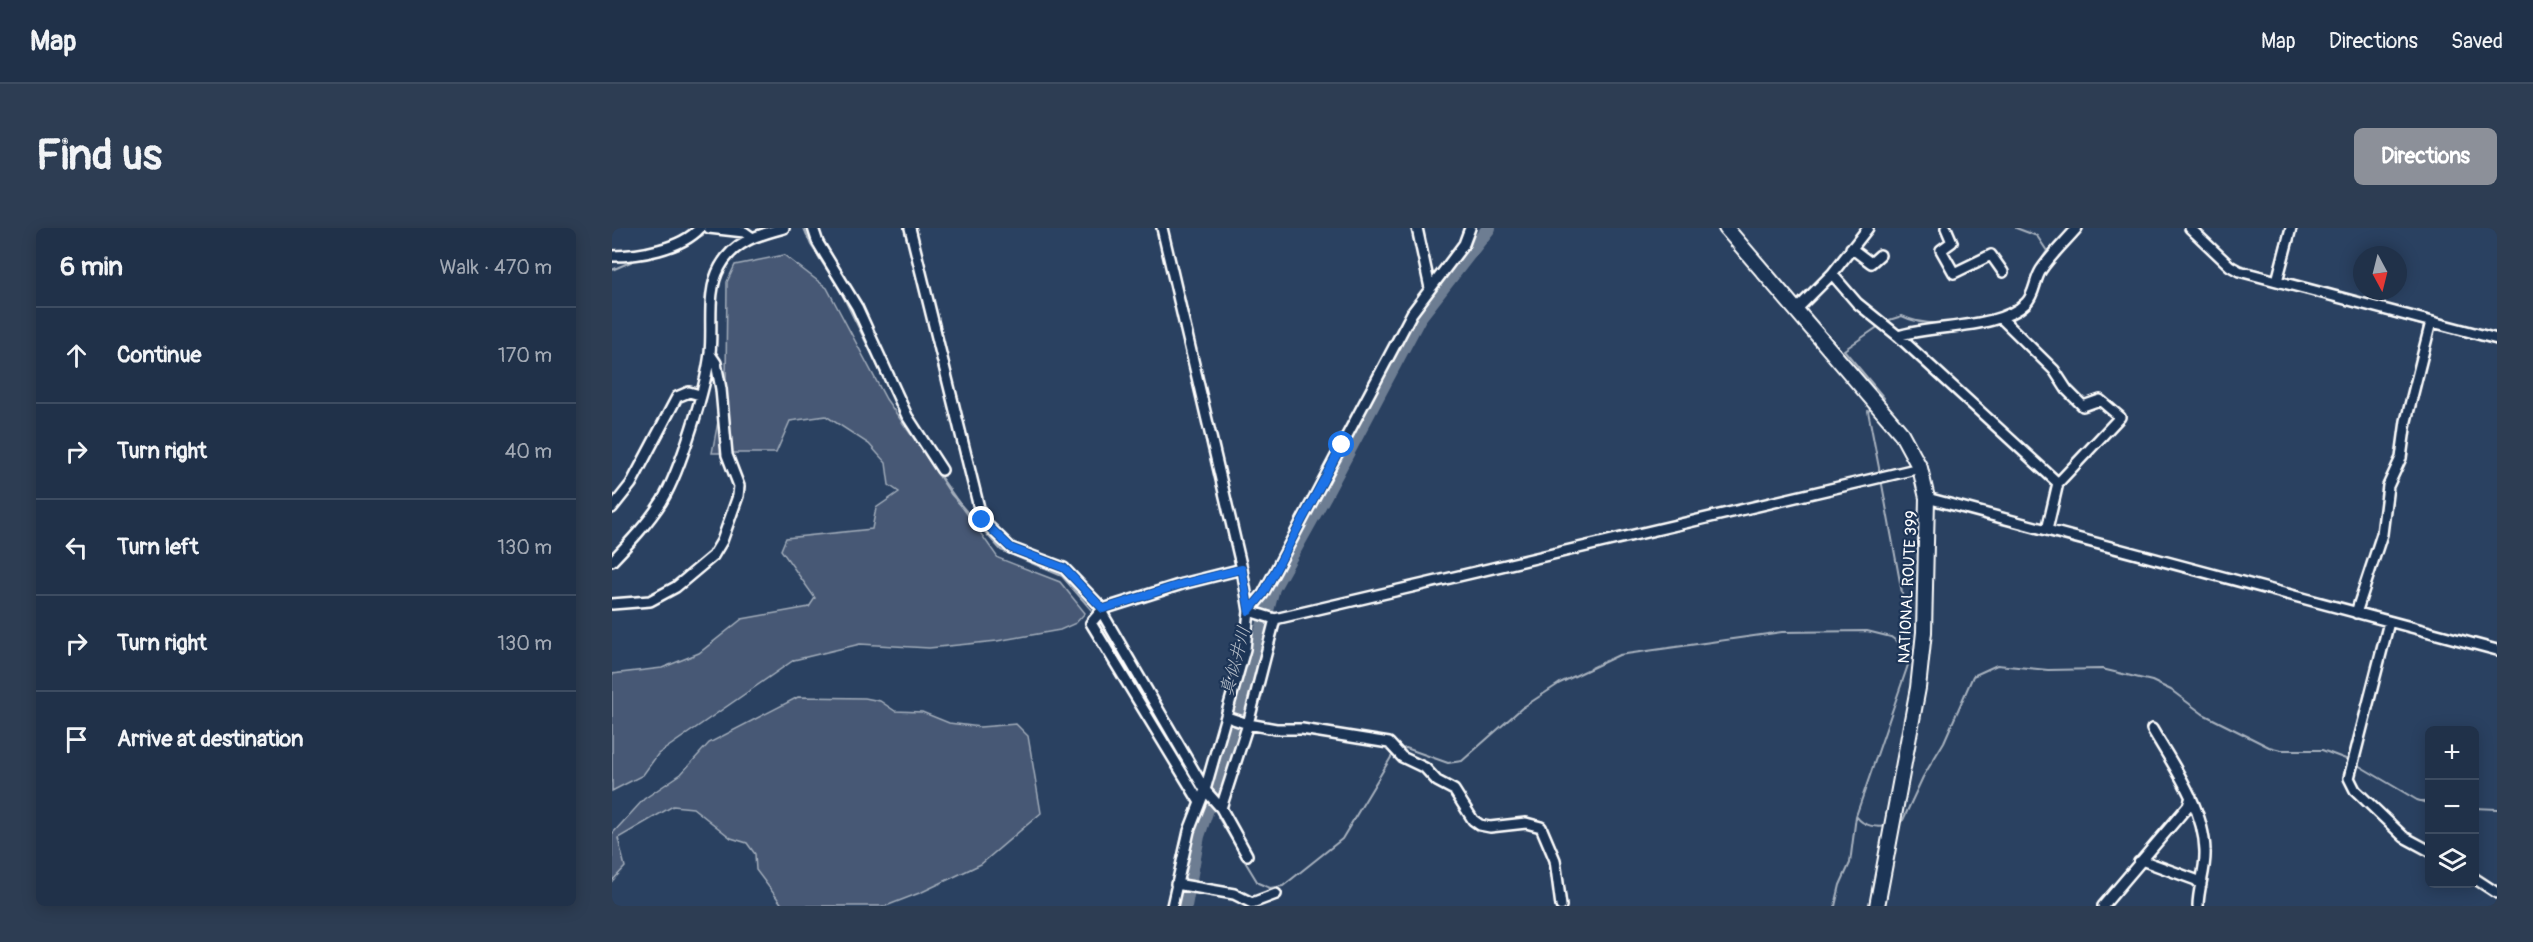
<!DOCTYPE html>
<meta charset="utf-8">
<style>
:root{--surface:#203149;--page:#2d3d53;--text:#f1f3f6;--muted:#a2a9b4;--line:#3d4c61;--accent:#8c9099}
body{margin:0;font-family:Pangolin,"Klee One",sans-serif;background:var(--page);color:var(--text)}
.controls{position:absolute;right:18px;bottom:18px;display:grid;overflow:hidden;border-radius:9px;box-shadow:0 3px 15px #0003}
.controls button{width:54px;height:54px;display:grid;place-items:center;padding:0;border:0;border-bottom:2px solid var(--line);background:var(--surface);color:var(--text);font:30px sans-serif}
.compass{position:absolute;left:1741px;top:18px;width:54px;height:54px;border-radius:50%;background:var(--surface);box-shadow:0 3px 15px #0003;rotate:173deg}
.stop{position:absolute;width:18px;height:18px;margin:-14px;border:4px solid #1a73e8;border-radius:50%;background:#fff}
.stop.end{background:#1a73e8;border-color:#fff;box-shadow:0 2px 6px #0008}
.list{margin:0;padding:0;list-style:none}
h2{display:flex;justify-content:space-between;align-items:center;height:78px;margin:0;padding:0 24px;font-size:26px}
h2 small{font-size:20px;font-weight:400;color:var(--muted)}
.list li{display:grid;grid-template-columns:39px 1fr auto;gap:18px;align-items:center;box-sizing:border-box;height:96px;padding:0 24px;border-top:2px solid var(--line)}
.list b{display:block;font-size:22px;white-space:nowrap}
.list em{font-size:20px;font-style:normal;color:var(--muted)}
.icon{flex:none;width:33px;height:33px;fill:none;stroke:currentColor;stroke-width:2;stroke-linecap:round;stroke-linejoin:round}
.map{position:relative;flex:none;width:1885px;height:678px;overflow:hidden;border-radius:9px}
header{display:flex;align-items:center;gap:36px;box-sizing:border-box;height:84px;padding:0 30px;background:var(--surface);border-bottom:2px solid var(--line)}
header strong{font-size:28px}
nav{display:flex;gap:33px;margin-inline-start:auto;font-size:21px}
.intro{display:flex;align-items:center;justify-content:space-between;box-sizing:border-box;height:144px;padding:0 36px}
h1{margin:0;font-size:42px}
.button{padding:15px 27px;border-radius:9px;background:var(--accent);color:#fff;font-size:21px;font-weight:700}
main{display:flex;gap:36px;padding:0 36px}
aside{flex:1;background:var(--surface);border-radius:9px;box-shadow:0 3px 15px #0003}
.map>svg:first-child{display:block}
.green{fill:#465975;stroke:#a2acba;stroke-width:1.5}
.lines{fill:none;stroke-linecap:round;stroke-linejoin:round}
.stream{stroke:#a7b1be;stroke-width:2}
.river{stroke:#6d7d92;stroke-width:14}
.minor-casing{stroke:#fff;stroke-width:14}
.highway-casing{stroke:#fff;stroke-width:18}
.minor{stroke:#1d3557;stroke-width:9}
.highway{stroke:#1d3557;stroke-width:14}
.route{stroke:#1a73e8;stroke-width:8}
.labels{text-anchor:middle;stroke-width:4.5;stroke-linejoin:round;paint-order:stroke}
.street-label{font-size:16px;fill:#fff;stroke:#1d3557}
.water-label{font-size:18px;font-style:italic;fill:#b6bec8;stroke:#1d3557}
</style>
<header>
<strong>Map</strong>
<nav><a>Map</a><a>Directions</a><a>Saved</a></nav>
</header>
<div class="intro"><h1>Find us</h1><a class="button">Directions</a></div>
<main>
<aside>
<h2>6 min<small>Walk · 470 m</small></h2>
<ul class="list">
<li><svg class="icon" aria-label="ahead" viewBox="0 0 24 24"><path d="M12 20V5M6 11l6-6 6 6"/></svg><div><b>Continue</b></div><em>170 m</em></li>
<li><svg class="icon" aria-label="right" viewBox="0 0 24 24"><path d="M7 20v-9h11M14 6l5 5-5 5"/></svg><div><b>Turn right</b></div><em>40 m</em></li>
<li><svg class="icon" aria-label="left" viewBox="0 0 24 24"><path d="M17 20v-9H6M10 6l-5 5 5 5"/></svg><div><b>Turn left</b></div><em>130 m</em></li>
<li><svg class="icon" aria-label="right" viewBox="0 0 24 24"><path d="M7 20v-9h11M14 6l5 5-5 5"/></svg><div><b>Turn right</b></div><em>130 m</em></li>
<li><svg class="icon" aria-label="arrive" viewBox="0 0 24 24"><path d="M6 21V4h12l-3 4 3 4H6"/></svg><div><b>Arrive at destination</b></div></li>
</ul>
</aside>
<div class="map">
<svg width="1885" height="678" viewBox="0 0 1885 678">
<rect width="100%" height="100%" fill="#2a4161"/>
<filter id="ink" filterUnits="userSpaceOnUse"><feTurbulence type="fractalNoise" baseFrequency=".0167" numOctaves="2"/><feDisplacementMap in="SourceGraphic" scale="12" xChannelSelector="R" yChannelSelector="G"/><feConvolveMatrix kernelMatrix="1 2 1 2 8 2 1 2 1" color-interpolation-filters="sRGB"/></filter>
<g filter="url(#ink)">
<path class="green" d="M172 27 215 60 274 171 386 330 448 354 473 385 464 395 448 402 385 413 317 420 248 416 182 432 46 526 31 547 0 563V446L50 440 87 425 130 391 197 379 203 370 169 322 174 310 260 301 264 280 287 264 277 257 274 235 257 216 214 188 178 193 164 225H100L114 152 115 54 123 37Z
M186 469 253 470 268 473 283 483 310 484 337 495 368 499 404 496 416 508 429 585 369 636 310 664 274 678H171L144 642 143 626 135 615 119 610 81 580 61 578 6 610 13 639 0 653V606L32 571 69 546 97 515Z"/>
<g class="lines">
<path class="stream" d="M192 0 199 17 228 62 299 205 339 266 389 322 450 348 483 386
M1404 0 1425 8 1435 23 1424 40 1412 70
M62 21 91 7
M0 42 30 29
M1661 48 1673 0
M1659 56 1816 99
M1274 93 1290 88C1318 102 1351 93 1382 87
M1267 98 1232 122 1272 170 1270 172
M1821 100 1885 117
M1260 181 1256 183 1268 245
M1269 251 1293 381
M486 391 547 491
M786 522 794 520 836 535 850 533 910 480 948 455 1007 427 1170 404 1255 403 1279 409 1287 415 1293 423 1296 437 1244 588 1238 635 1228 657 1223 678
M1744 536 1805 572 1818 576
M1862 580 1885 581
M606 589 646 655 658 660 671 658 730 611 781 526
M1245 589C1251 598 1265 600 1275 598
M1286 596 1291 592 1311 549 1332 514 1361 448 1385 437 1436 442 1490 441 1540 453 1559 462 1591 486 1657 519 1669 522H1710L1739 533"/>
<path class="river" d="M573 678 586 608 631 474 661 360 713 267 807 90 877 0"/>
<defs>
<path id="minor" d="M97 0 132 4 139 9
M201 0 206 15 245 79 295 188 330 242
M298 0 370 292 399 320 452 340 491 381 570 356 630 341
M550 0 630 341 637 383 633 421 593 562 577 603 560 678
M805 0 818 60
M1334 0 1340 14 1329 22 1342 45 1379 27 1391 44
M1578 0 1618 38 1627 43 1885 111
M1239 20 1259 35 1268 27
M0 28C27 28 69 21 88 0
M1220 46 1245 75 1286 108 1446 255
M1665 53 1679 0
M1184 82 1220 46 1256 0
M1389 90 1442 142 1455 162 1471 178 1488 172 1508 189 1446 255 1435 302
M1286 108C1323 96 1387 102 1414 75 1423 66 1422 53 1429 42 1439 27 1453 14 1465 0
M1315 270 1885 422
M0 280 19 256 65 169 77 164 88 167
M0 333C18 314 36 295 50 273 68 243 94 160 98 125 101 97 94 64 108 39 122 13 146 7 172 0
M0 376 38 373 64 359 101 328 110 313 126 268 127 258 115 227 109 161 104 135 98 126
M491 381 479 395 587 573
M489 383 593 562 609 580 636 496 615 489
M637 383 663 391 1308 240
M637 383 651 366 800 85 852 16 858 0
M1744 385 1770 306 1776 258 1789 230 1794 193 1819 94
M663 391 636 496 664 501H690L777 515 790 529 813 540 825 553 842 562 861 592 868 597 878 599 914 595 929 599 943 632 949 678
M1777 394 1737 550 1743 562 1792 609 1818 623
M1540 501C1561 537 1592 580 1593 623 1594 642 1586 660 1586 678
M609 580 635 627
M1527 634 1532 633 1584 652 1589 657
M1862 650 1885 665
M564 656 622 666 640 675 664 666
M1491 678 1576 578 1579 569"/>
<path id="highway" d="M1114 0 1289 205 1308 240 1315 270 1312 404 1306 460 1265 678"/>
</defs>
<use href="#minor" class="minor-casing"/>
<use href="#highway" class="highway-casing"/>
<use href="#minor" class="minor"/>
<use href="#highway" class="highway"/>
</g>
</g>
<g class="lines" filter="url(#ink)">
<path class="route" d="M370 292 399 320 452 340 491 381 570 356 630 341 637 383 651 366 730 217"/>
</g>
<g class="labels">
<g class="street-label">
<text transform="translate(1295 359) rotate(-87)" y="6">NATIONAL ROUTE 399</text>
</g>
<g class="water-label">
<text transform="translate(623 433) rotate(-75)" y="6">真似井川</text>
</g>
</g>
</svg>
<div class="controls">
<button>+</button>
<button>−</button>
<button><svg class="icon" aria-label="layers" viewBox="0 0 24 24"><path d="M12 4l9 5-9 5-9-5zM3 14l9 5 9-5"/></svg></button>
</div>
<svg class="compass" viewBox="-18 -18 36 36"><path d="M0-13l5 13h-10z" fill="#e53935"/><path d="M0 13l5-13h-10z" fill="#a2a9b4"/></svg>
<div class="stop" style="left:730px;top:217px"></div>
<div class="stop end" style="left:370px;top:292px"></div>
</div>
</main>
